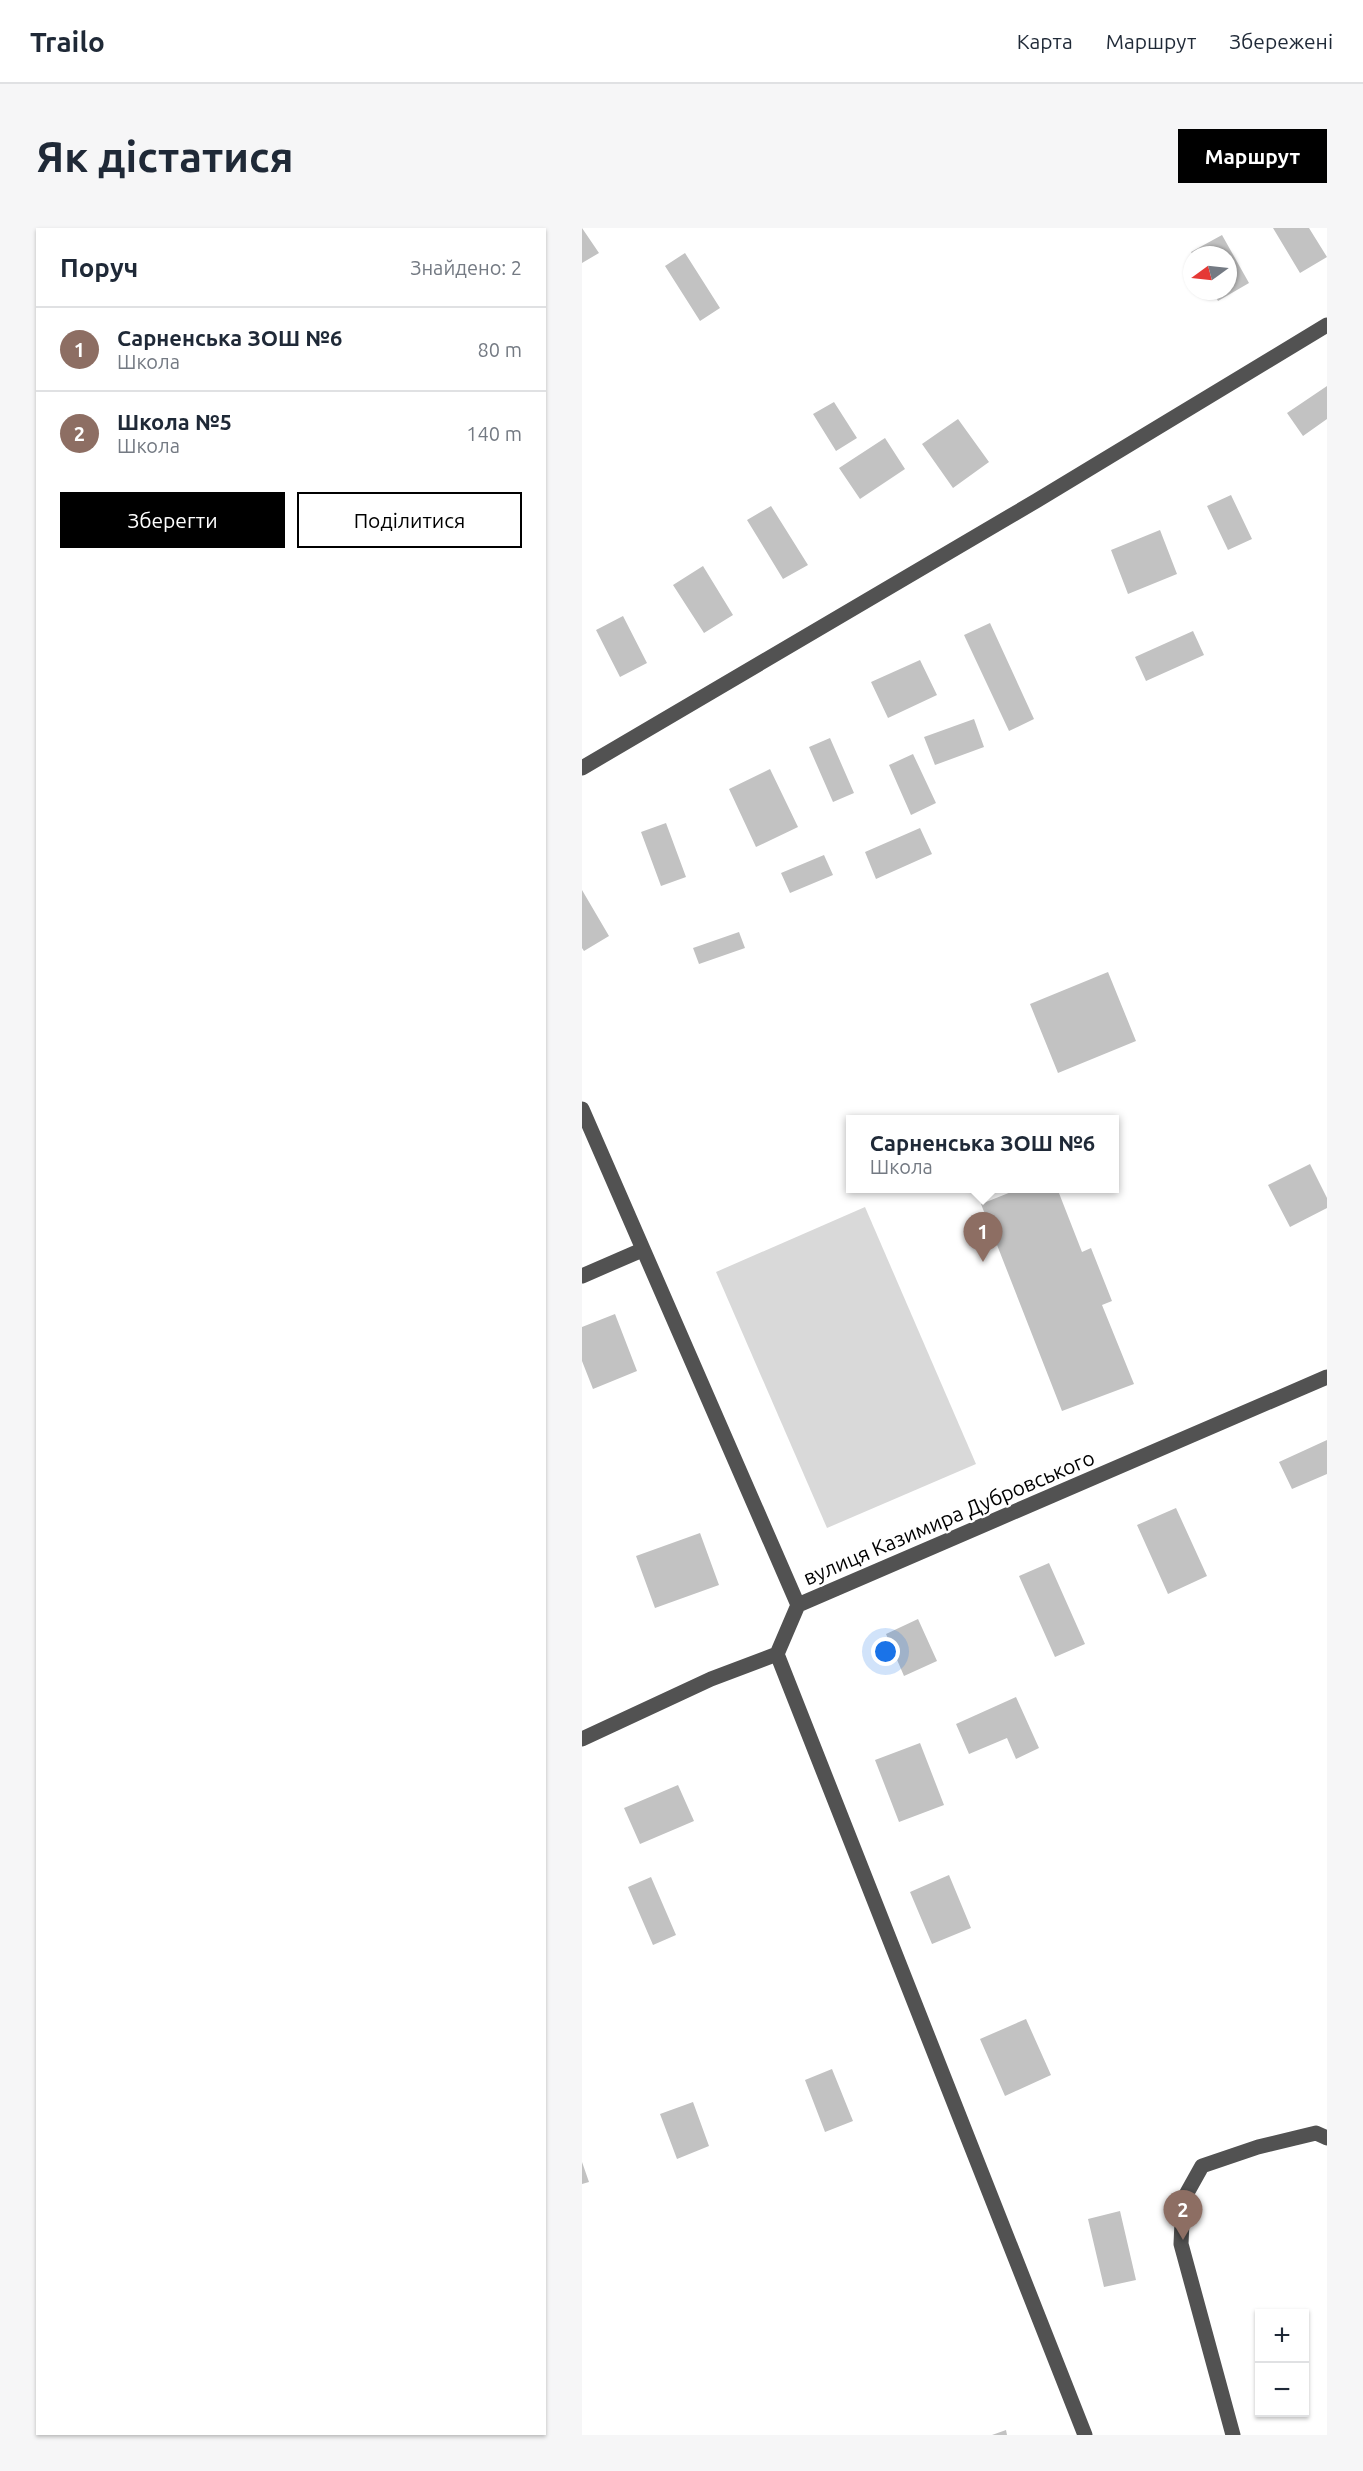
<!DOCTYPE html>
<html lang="uk">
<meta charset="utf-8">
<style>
:root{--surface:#fff;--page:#f6f6f7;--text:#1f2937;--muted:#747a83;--line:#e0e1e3;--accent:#000}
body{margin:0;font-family:Ubuntu,sans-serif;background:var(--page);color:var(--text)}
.controls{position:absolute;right:18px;bottom:18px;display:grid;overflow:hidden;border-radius:0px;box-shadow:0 2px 4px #0004}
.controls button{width:54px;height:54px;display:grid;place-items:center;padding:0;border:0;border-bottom:2px solid var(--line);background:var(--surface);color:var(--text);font:30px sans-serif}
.compass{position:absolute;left:601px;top:18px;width:54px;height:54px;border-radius:50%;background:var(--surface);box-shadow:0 2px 4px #0004;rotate:255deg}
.you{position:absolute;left:304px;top:1424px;width:21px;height:21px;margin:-15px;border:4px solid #fff;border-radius:50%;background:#1a73e8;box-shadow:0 0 0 9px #1a73e833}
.badge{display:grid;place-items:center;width:39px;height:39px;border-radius:50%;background:var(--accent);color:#fff;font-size:20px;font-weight:700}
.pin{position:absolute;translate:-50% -50px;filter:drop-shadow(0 2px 3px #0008)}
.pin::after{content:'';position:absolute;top:32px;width:21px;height:18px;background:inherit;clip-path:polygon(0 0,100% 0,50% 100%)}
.popup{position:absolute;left:264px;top:887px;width:273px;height:78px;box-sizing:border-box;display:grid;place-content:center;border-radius:0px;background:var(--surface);filter:drop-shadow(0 2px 4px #0005);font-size:20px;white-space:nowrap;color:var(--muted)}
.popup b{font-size:22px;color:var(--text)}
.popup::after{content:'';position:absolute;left:50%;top:100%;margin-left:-12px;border:12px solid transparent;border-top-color:var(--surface)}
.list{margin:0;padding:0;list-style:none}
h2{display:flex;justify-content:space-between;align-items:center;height:78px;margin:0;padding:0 24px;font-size:26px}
h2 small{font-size:20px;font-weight:400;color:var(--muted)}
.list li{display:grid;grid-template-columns:39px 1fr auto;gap:18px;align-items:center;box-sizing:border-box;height:84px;padding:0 24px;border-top:2px solid var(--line)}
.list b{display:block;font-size:22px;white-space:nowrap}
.list p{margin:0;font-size:20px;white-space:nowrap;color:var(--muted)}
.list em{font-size:20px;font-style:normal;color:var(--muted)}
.actions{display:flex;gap:12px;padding:18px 24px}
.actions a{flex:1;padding:14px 0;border:2px solid var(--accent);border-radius:0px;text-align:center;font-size:21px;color:var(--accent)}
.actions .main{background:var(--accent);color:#fff}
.map{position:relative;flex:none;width:745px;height:2207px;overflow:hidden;border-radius:0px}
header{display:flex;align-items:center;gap:36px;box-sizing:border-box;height:84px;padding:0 30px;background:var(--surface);border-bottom:2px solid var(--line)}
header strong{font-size:28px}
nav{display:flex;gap:33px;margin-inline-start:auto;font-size:21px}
.intro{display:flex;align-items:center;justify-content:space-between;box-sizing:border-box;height:144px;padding:0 36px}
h1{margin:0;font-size:42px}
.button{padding:15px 27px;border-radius:0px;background:var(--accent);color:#fff;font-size:21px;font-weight:700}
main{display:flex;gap:36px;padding:0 36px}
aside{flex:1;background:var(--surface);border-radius:0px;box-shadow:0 2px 4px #0004}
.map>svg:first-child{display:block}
.green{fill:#d9d9d9}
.building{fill:#c2c2c2}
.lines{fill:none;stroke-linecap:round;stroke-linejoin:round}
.minor{stroke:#525252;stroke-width:15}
.labels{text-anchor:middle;stroke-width:5;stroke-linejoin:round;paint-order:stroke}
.street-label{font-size:21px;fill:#000;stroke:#fff}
</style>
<header>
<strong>Trailo</strong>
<nav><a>Карта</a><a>Маршрут</a><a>Збережені</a></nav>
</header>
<div class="intro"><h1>Як дістатися</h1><a class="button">Маршрут</a></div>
<main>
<aside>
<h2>Поруч<small>Знайдено: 2</small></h2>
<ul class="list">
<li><span class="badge" style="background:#8d6e63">1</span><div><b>Сарненська ЗОШ №6</b><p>Школа</p></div><em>80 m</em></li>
<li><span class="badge" style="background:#8d6e63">2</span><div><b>Школа №5</b><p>Школа</p></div><em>140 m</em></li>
</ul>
<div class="actions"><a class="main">Зберегти</a><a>Поділитися</a></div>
</aside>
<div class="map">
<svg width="745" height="2207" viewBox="0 0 745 2207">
<rect width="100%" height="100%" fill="#fff"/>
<path class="green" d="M283 979 394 1236 245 1300 134 1044Z"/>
<path class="building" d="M0 0 17 25 0 35Z
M691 0H727L745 29 718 45Z
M640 7 667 55 636 73 631 63H646V27H611L609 24Z
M103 25 138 80 118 93 83 38Z
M745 158V191L721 208 705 185Z
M252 174 275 210 254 223 231 186Z
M376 191 407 234 371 260 340 216Z
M303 210 323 241 278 271 257 240Z
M649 267 670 311 646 322 625 278Z
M189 278 226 337 201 351 165 292Z
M578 302 595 346 546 366 529 322Z
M121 338 151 387 122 405 91 357Z
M41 388 65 435 38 449 14 402Z
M408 395 452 491 427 503 382 407Z
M611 403 622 427 564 453 553 429Z
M338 432 355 467 306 490 289 454Z
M392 491 402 519 353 537 342 509Z
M248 510 272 565 251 574 227 519Z
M331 526 354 575 329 587 307 537Z
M188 541 216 599 174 619 147 561Z
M84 595 104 649 79 658 59 604Z
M338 600 350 626 294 651 283 624Z
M242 627 251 647 208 665 199 645Z
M0 662 27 708 2 723 0 720Z
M157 704 163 720 117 736 111 720Z
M526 744 554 813 476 845 448 776Z
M728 936 745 970V980L708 999 686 957Z
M439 960H475L500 1024 509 1020 530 1073 520 1077 552 1156 480 1183 399 976Z
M33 1086 55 1143 11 1161 0 1133V1099Z
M745 1212V1246L710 1261 697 1234Z
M594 1280 625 1348 586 1366 555 1297Z
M118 1305 137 1357 73 1380 54 1328Z
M467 1335 503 1416 473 1429 437 1348Z
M336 1391 355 1433 322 1448 304 1406Z
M434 1469 457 1520 434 1531 425 1510 387 1526 374 1496Z
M338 1515 362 1577 317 1594 293 1532Z
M96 1557 112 1593 58 1616 42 1580Z
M367 1647 389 1700 350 1716 328 1664Z
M69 1649 94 1707 71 1717 46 1659Z
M444 1791 469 1847 423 1868 398 1811Z
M250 1841 271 1893 243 1904 223 1852Z
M111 1874 127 1918 95 1931 78 1886Z
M0 1934 7 1954 0 1956Z
M538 1983 554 2052 522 2059 506 1991Z
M424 2202 425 2207H410Z"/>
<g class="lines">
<path class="minor" d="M0 540 454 273 745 97
M0 881 216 1377
M0 1048 60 1022
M195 1426 503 2207
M0 1511 129 1451 195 1426 216 1377 745 1149
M651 2207 599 2016 601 1972 620 1938 676 1919 734 1905 745 1910"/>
</g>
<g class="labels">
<g class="street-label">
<text transform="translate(367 1290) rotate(-23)" y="7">вулиця Казимира Дубровського</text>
</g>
</g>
</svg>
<div class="controls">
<button>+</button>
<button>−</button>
</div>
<svg class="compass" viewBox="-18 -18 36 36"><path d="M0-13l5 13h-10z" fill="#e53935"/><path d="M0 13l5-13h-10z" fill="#747a83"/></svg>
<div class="you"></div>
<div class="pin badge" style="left:401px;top:1034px;background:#8d6e63">1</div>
<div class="popup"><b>Сарненська ЗОШ №6</b>Школа</div>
<div class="pin badge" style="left:601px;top:2012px;background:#8d6e63">2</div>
</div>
</main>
